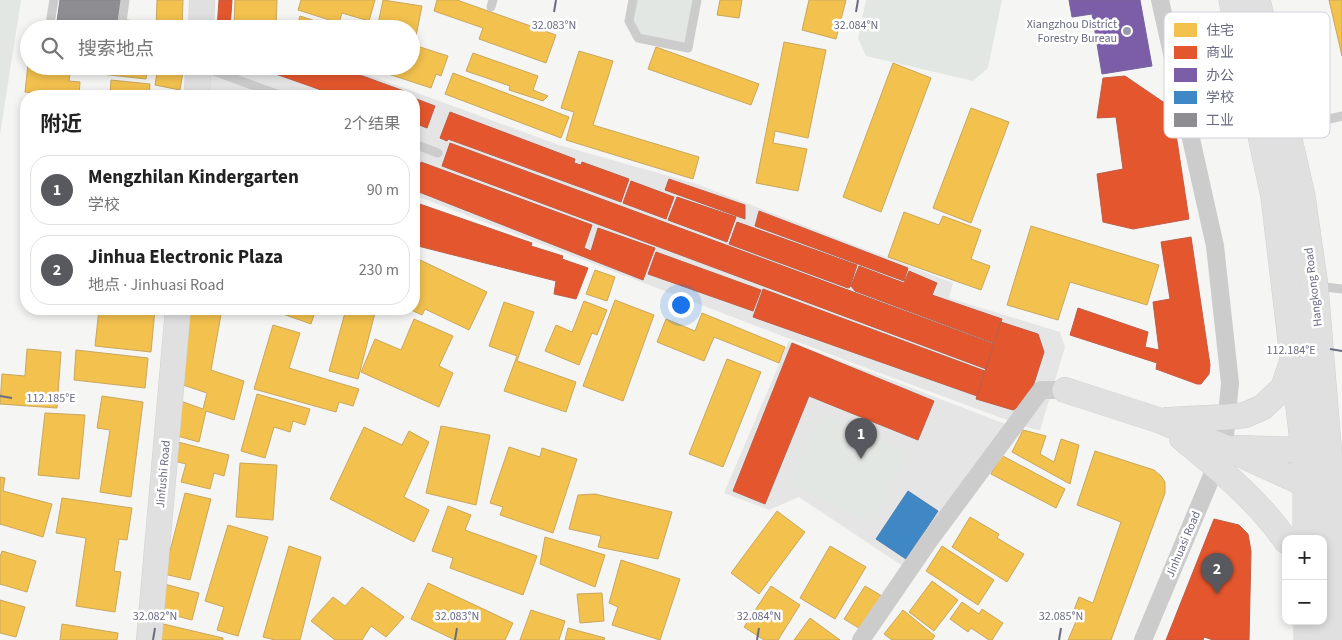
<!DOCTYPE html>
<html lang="zh">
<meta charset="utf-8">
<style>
:root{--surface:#fff;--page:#f6f6f6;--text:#222;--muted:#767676;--line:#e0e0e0;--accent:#58585f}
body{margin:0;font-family:"Source Sans 3","Noto Sans SC",sans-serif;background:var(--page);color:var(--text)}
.controls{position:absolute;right:15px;bottom:15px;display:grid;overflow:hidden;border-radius:10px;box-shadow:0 2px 8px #0003}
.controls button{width:45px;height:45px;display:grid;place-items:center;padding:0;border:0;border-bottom:1px solid var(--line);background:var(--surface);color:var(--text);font:25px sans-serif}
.you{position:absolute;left:680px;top:304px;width:18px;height:18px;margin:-12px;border:4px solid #fff;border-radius:50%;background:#1a73e8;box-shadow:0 0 0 8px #1a73e833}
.badge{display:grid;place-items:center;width:32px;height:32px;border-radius:50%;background:var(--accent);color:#fff;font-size:16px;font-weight:700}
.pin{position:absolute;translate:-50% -41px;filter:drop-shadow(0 1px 2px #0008)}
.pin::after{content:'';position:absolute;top:26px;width:18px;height:15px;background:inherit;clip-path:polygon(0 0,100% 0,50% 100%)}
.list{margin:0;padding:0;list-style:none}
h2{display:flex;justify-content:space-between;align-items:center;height:65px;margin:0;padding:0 20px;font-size:21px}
h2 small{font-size:16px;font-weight:400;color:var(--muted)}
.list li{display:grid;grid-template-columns:32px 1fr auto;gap:15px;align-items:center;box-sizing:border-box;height:70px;margin:0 10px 10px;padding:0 10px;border:1px solid var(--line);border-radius:20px}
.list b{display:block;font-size:19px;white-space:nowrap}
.list p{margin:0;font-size:16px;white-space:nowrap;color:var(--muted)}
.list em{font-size:16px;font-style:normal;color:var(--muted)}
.icon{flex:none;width:28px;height:28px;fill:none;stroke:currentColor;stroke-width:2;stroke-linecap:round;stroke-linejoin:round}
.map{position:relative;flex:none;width:1342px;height:640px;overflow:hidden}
.search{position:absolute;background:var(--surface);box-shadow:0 2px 8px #0003;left:20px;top:20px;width:400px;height:55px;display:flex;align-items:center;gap:12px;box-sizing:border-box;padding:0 18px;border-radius:28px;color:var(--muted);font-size:19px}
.panel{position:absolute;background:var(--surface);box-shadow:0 2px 8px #0003;left:20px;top:90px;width:400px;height:225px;border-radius:20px}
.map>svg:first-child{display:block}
.built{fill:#e5e5e6}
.green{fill:#e3e7e4}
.homes{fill:#f2c14e;stroke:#c9a75d}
.shops{fill:#e4572e;stroke:#bf5d47}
.offices{fill:#7b5ea7;stroke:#76629b}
.schools{fill:#3f88c5;stroke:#4c7fb0}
.industry{fill:#8d8d92;stroke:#82838d}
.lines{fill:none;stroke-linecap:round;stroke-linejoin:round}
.secondary-casing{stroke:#d1d1d2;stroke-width:26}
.primary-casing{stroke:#d1d1d2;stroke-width:29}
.lane{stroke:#cccccd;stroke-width:9}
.street{stroke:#cccccd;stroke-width:18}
.secondary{stroke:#e0e0e0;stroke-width:25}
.primary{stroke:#e0e0e0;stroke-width:28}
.ticks{fill:none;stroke:#696b80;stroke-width:2}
.poi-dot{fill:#9a9ba9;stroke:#fff;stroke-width:2}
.labels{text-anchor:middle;stroke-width:5;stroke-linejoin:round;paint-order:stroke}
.poi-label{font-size:12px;fill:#696b80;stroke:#fff;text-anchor:end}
.street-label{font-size:12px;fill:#696b80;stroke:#fff}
.key{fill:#fff;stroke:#d2d3d9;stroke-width:1}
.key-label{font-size:14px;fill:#696b80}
.ticks-label{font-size:12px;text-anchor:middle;fill:#696b80;stroke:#fff;stroke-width:5;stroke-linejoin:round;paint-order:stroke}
</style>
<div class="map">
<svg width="1342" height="640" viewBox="0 0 1342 640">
<rect width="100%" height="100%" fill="#f5f5f4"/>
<path class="built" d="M207 66H344L559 145 697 184 953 283 949 298 1060 332 1065 347 1040 430 1033 429 1007 420 845 360 414 195V96H204Z
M789 341 1008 425 904 567 799 497 769 510 724 493Z"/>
<path class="green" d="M0 0H21L0 135Z
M633 0H697L688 48 638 38 629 21Z
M866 0H1002L988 68 973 81 866 56 858 38Z
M822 413 907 453 875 524 789 485Z"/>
<path class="homes" d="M157 0H183L182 29H156Z
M235 0H277L276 29H247V24H234Z
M301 0H375L369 21 342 13 339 23 298 10Z
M383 0 422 6 415 41 411 40V29H377Z
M437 0H457L556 35 546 63 479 39 483 28 434 11Z
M720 0H742L739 18 717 15Z
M809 0H846L836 39 802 30Z
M1329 0H1342V56Z
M300 16 340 29H296Z
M126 20 146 22V29H125Z
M784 42 826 50 808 138 775 131 773 143 807 149 798 191 756 183Z
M420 47 448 56 441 76 436 74 431 88 364 66H411V61L415 62Z
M656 47 759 84 751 105 648 69Z
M579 51 613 61 593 125 699 157 693 179 566 140 574 112 561 108Z
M473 53 538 76 533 90 548 96 543 101 509 90 510 86 466 71Z
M893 63 931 78 881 212 843 197Z
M28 64 29 66H71L69 81 80 82 79 96H61L25 92Z
M102 66H148L146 79 101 74Z
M158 67 183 72 180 90 155 85Z
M453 73 569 117 561 138 445 94Z
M111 80 150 84 149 96H113L114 94H110Z
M971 108 1009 122 971 223 933 208Z
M904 212 939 225 943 216 981 230 971 259 990 266 981 290 888 257Z
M1031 226 1159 265 1147 305 1070 282 1058 320 1007 305Z
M416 258 487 292 469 330 425 309 422 315 409 309H414V263Z
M595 270 615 277 607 301 586 294Z
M615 300 654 315 623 401 583 386Z
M584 301 607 310 597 335 592 333 579 365 545 351 556 325 572 332Z
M504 302 534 312 517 361 576 382 566 412 504 391 517 356 489 346Z
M99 309H155L151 352 95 346Z
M189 309H222L211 370 244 381 234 420 206 411 199 442 170 434 172 398 203 409 207 393 180 384 186 362 181 361Z
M281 309H316L311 324 280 313Z
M346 309H376L358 379 329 371Z
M702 313 785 347 779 363 714 337 704 361 657 342 666 319 695 331Z
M414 319 453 336 439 366 453 373 439 407 361 372 375 339 401 350Z
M273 325 300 333 289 368 359 389 353 406 339 402 336 412 254 389Z
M27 349 61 352 57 408 0 404 2 374 25 376Z
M76 350 148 358 145 388 74 380Z
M727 359 761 372 723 467 689 454Z
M257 394 310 409 305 425 293 421 290 432 274 427 265 458 241 451Z
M102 396 143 402 131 497 100 492 110 430 97 428Z
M45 413 85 415 79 479 38 475Z
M441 426 490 435 476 505 426 493Z
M364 427 402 445 409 431 429 442 404 497 429 510 414 542 330 499Z
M1023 430 1046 436 1040 454 1054 462 1061 439 1079 445 1070 484 1012 452Z
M178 442 229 455 224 476 214 473 210 489 181 482 186 464 174 461Z
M509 447 540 457 542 448 577 459 553 533 500 515 503 507 490 503Z
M1095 451 1154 470 1161 476 1165 482V493L1111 640H1068L1078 617 1072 615 1079 597 1093 603 1121 522 1077 505Z
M1001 455 1065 489 1056 508 991 474Z
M240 463 277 465 273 520 236 517Z
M0 477 5 478 3 491 52 504 43 537 0 524Z
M185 493 211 499 190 580 164 574Z
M595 494 672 512 658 559 598 547 601 536 569 529 578 495Z
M62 498 132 508 127 540 119 539 114 571 121 572 115 612 76 606 86 538 56 533Z
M448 506 471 515 465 530 537 556 523 595 450 568 453 558 432 551Z
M777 511 805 532 759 594 731 573Z
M970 517 999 534 997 538 1024 554 1007 582 952 547Z
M228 525 268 537 238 636 217 630 224 607 205 601Z
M545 537 605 555 595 587 540 564Z
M289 546 321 557 300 640H275L263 637Z
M830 546 866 567 835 619 800 598Z
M942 546 994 580 978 605 926 571Z
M2 551 36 561 27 592 0 584V557Z
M621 560 680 579 660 640 612 625 618 607 609 603Z
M932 581 958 600 934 631 909 612Z
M428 583 513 623 505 640H455L411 619Z
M164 584 199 593 192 620 157 611Z
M771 586 800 605 778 640H764L744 627Z
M865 586 882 596 862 630 844 619Z
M362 587 404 617 386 637 371 626 362 640H335L311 621 333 597 345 606Z
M602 593 604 621 580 623 577 594Z
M0 600 25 607 16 637 0 633Z
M962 602 979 614 982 609 1003 623 992 640H989L971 628 968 632 950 619Z
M531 610 565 621 559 640H520Z
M903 610 935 636 932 640H892L884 634Z
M810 618 840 640H794Z
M159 623 223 638V640H155Z
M62 624 118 633 117 640H60Z
M568 628 605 638 604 640H565Z"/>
<path class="shops" d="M219 0H232L230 29H217Z
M253 66H335L404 91 403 94 409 96H338Z
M1125 76 1172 108 1189 219 1133 229 1103 222 1097 174 1123 169 1116 117 1097 118 1103 78Z
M212 91 237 95 241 96H212Z
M414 98 435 106 427 128 414 123Z
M450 112 575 159 574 163 581 165 582 162 629 179 621 202 448 139 447 141 440 138Z
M450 143 994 344 986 369 442 166Z
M421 162 592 225 584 248 591 251 598 228 655 248 643 280 414 190V183Z
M669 179 745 205V219L665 190Z
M631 181 674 197 666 219 623 203Z
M677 197 736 217 727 242 668 220Z
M414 202 532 243 531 246 563 256 562 259 588 268 576 299 554 294 556 281 414 245Z
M759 211 908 268 904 281 755 226Z
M737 222 857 265 850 287 848 288 729 244Z
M1191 237 1210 365 1209 374 1201 384H1197L1156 369 1157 363 1070 335 1078 308 1148 332 1145 347 1159 350 1153 302 1170 299 1161 242Z
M656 252 761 290 753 311 648 274Z
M859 266 904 283 909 271 937 283 932 295 1002 319 994 343 855 291 851 286Z
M763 289 985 371 977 396 753 317Z
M1001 322 1038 334 1044 352 1028 402 1013 410 976 399Z
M792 343 934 401 918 440 809 396 765 504 733 491Z
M1214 519 1239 525 1248 534 1251 551 1249 640H1213L1204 637 1203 640H1166Z"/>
<path class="offices" d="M1069 0H1140L1152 66 1102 74 1092 14 1072 17Z"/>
<path class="schools" d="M908 491 938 511 906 559 876 539Z"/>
<path class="industry" d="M60 0H121L117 28 99 25 98 29H56Z"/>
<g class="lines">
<defs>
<path id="secondary" d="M201 29 202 0
M197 96 198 66
M1065 390 1161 421 1224 447 1307 485
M1167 420 1227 417 1245 415 1263 407 1283 388 1294 356
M1182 438C1219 469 1259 501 1286 541
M1236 448 1305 450
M149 640 178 309"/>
<path id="primary" d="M1233 0 1275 197 1305 450 1307 485V539
M1256 0 1301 196 1314 286 1331 493 1330 640
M1308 621V640"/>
</defs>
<use href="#secondary" class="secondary-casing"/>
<use href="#primary" class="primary-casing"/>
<path class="lane" d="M633 0 629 21 638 38 688 48 697 0
M491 7 493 0
M49 29 54 0
M121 29 125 0
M200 66 282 96
M1288 129 1342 116
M414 144 438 153
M1317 286 1342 289"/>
<path class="street" d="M1170 42 1240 29
M861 640 929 541 1041 390H1065
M1143 640 1224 447 1230 383 1215 246 1160 0"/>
<use href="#secondary" class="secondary"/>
<use href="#primary" class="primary"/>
</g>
<path class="ticks" d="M554 12 556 0M856 12 858 0M1330 349 1342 351M0 396 12 398M153 640 155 628M455 640 457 628M757 640 759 628M1059 640 1061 628"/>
<circle class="poi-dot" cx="1127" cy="31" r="5"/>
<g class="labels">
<g class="poi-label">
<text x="1117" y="28">Xiangzhou District<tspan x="1117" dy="14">Forestry Bureau</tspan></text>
</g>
<g class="street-label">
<text transform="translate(1313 287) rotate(-97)" y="4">Hangkong Road</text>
<text transform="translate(163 474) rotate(-85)" y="4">Jinfushi Road</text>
<text transform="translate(1183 544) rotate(-67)" y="4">Jinhuasi Road</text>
</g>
</g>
<rect x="1164" y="12" width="166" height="126" rx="8" class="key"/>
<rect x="1174" y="23" width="23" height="14" fill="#f2c14e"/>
<rect x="1174" y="46" width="23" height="13" fill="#e4572e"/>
<rect x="1174" y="68" width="23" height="14" fill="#7b5ea7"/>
<rect x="1174" y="91" width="23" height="13" fill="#3f88c5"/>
<rect x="1174" y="113" width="23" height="14" fill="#8d8d92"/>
<g class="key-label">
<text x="1206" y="35">住宅</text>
<text x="1206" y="57">商业</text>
<text x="1206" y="80">办公</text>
<text x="1206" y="102">学校</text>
<text x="1206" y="125">工业</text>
</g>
<g class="ticks-label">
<text x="554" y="29">32.083°N</text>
<text x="856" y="29">32.084°N</text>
<text x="1291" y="354">112.184°E</text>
<text x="51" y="402">112.185°E</text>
<text x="155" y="620">32.082°N</text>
<text x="457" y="620">32.083°N</text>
<text x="759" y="620">32.084°N</text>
<text x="1061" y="620">32.085°N</text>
</g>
</svg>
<div class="controls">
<button>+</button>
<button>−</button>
</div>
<div class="you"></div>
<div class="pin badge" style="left:861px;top:459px">1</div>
<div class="pin badge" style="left:1217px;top:594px">2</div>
<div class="search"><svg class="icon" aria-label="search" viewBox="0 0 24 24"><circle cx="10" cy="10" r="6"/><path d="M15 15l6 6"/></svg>搜索地点</div>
<section class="panel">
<h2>附近<small>2个结果</small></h2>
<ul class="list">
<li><span class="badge">1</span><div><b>Mengzhilan Kindergarten</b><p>学校</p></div><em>90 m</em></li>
<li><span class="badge">2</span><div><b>Jinhua Electronic Plaza</b><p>地点 · Jinhuasi Road</p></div><em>230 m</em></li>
</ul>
</section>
</div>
